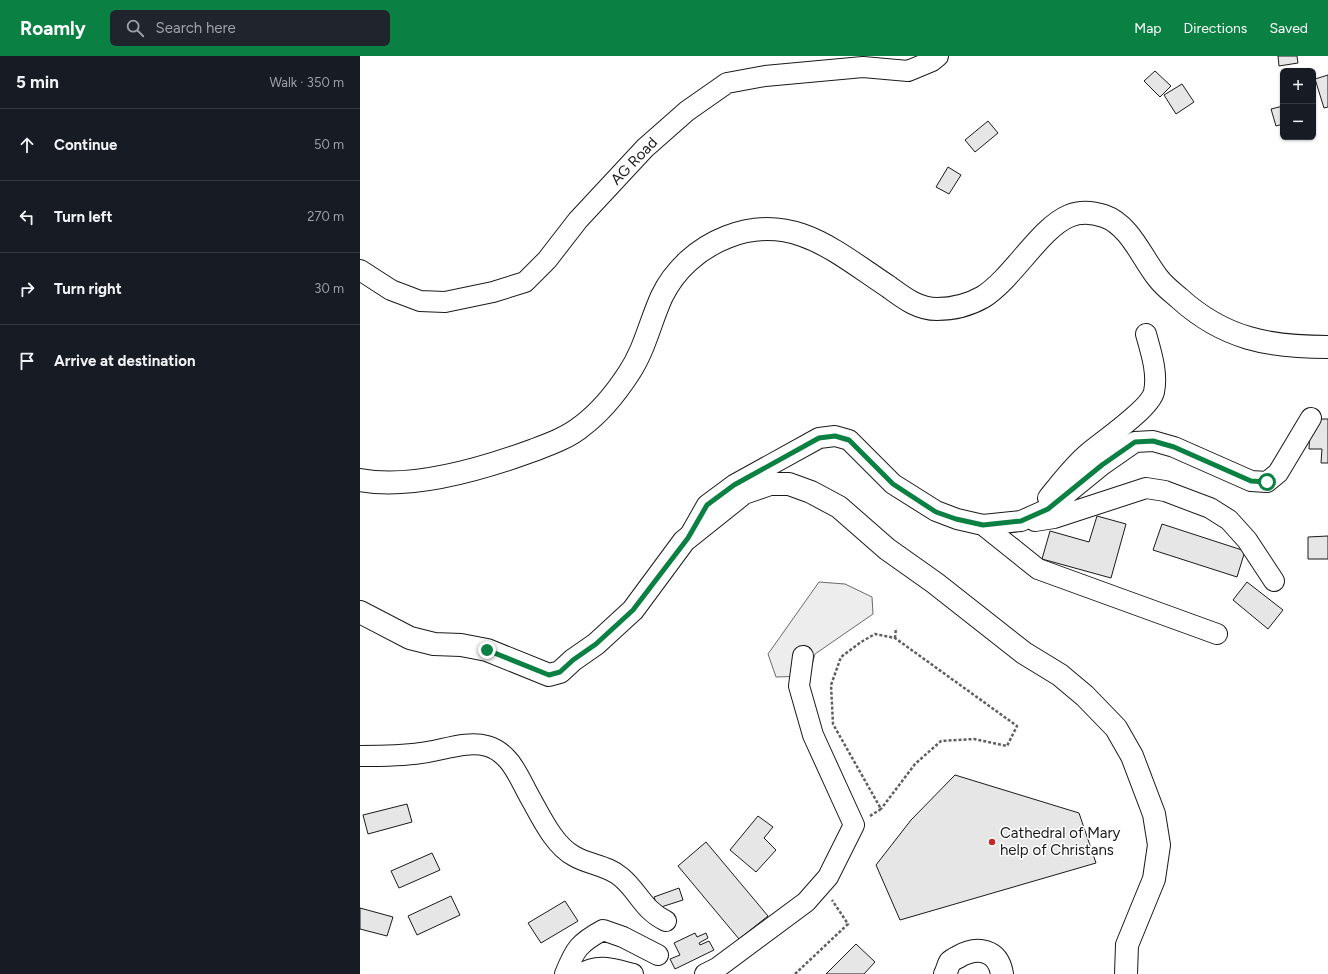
<!DOCTYPE html>
<meta charset="utf-8">
<style>
:root{--surface:#171b24;--page:#20242c;--text:#f1f3f6;--muted:#9ea1a6;--line:#363941;--accent:#0b8043}
body{margin:0;font-family:Figtree,sans-serif;background:var(--page);color:var(--text)}
.controls{position:absolute;right:12px;top:12px;display:grid;overflow:hidden;border-radius:6px;box-shadow:0 1px 3px #0004}
.controls button{width:36px;height:36px;display:grid;place-items:center;padding:0;border:0;border-bottom:1px solid var(--line);background:var(--surface);color:var(--text);font:20px sans-serif}
.stop{position:absolute;width:12px;height:12px;margin:-9px;border:3px solid #0b8043;border-radius:50%;background:#fff}
.stop.end{background:#0b8043;border-color:#fff;box-shadow:0 1px 4px #0008}
.list{margin:0;padding:0;list-style:none}
h2{display:flex;justify-content:space-between;align-items:center;height:52px;margin:0;padding:0 16px;font-size:17px}
h2 small{font-size:13px;font-weight:400;color:var(--muted)}
.list li{display:grid;grid-template-columns:26px 1fr auto;gap:12px;align-items:center;box-sizing:border-box;height:72px;padding:0 16px;border-top:1px solid var(--line)}
.list b{display:block;font-size:15px;white-space:nowrap}
.list em{font-size:13px;font-style:normal;color:var(--muted)}
.icon{flex:none;width:22px;height:22px;fill:none;stroke:currentColor;stroke-width:2;stroke-linecap:round;stroke-linejoin:round}
.map{position:relative;flex:none;width:968px;height:918px;overflow:hidden}
header{display:flex;align-items:center;gap:24px;box-sizing:border-box;height:56px;padding:0 20px;background:var(--accent);color:#fff}
header strong{font-size:19px}
nav{display:flex;gap:22px;margin-inline-start:auto;font-size:14px}
.search{width:280px;height:36px;background:var(--page);display:flex;align-items:center;gap:10px;box-sizing:border-box;padding:0 14px;border-radius:6px;color:var(--muted);font-size:15px}
main{display:flex}
aside{flex:1;background:var(--surface)}
.map>svg:first-child{display:block}
.parking{fill:#ededed;stroke:#6a6a6a}
.building{fill:#e6e6e6;stroke:#1a1a1a}
.lines{fill:none;stroke-linecap:round;stroke-linejoin:round}
.minor-casing{stroke:#1a1a1a;stroke-width:22}
.major-casing{stroke:#1a1a1a;stroke-width:24}
.highway-casing{stroke:#1a1a1a;stroke-width:24}
.path{stroke:#5f5f5f;stroke-width:2.5;stroke-dasharray:3 2;stroke-linecap:butt}
.minor{stroke:#fff;stroke-width:20}
.major{stroke:#fff;stroke-width:22}
.highway{stroke:#fff;stroke-width:22}
.route{stroke:#0b8043;stroke-width:5}
.poi-dot{fill:#c62828;stroke:#fff;stroke-width:1.5}
.labels{text-anchor:middle;stroke-width:3;stroke-linejoin:round;paint-order:stroke}
.street-label{font-size:15px;fill:#1a1a1a;stroke:#fff}
.poi-label{font-size:15px;fill:#1a1a1a;stroke:#fff;text-anchor:start}
</style>
<header>
<strong>Roamly</strong>
<div class="search"><svg class="icon" aria-label="search" viewBox="0 0 24 24"><circle cx="10" cy="10" r="6"/><path d="M15 15l6 6"/></svg>Search here</div>
<nav><a>Map</a><a>Directions</a><a>Saved</a></nav>
</header>
<main>
<aside>
<h2>5 min<small>Walk · 350 m</small></h2>
<ul class="list">
<li><svg class="icon" aria-label="ahead" viewBox="0 0 24 24"><path d="M12 20V5M6 11l6-6 6 6"/></svg><div><b>Continue</b></div><em>50 m</em></li>
<li><svg class="icon" aria-label="left" viewBox="0 0 24 24"><path d="M17 20v-9H6M10 6l-5 5 5 5"/></svg><div><b>Turn left</b></div><em>270 m</em></li>
<li><svg class="icon" aria-label="right" viewBox="0 0 24 24"><path d="M7 20v-9h11M14 6l5 5-5 5"/></svg><div><b>Turn right</b></div><em>30 m</em></li>
<li><svg class="icon" aria-label="arrive" viewBox="0 0 24 24"><path d="M6 21V4h12l-3 4 3 4H6"/></svg><div><b>Arrive at destination</b></div></li>
</ul>
</aside>
<div class="map">
<svg width="968" height="918" viewBox="0 0 968 918">
<rect width="100%" height="100%" fill="#fff"/>
<path class="parking" d="M459 526 485 528 512 541 513 558 455 598 449 620 416 621 408 598Z"/>
<path class="building" d="M918 0H937L938 7 919 10Z
M795 15 811 30 800 41 784 25Z
M968 19V51L964 52 955 23Z
M822 28 834 46 816 58 804 39Z
M923 50V68L916 70 911 53Z
M628 65 638 77 615 96 605 84Z
M588 111 601 119 589 138 576 131Z
M957 363H968V407H961L962 393H949L950 373 956 374Z
M737 460 766 468 751 522 682 503 690 475 729 486Z
M802 468 885 495 877 521 793 494Z
M968 480V503H948V481Z
M887 526 923 554 908 573 873 544Z
M595 719 719 757 736 807 540 864 516 809 551 764Z
M47 748 52 766 8 778 3 759Z
M398 760 413 771 404 782 416 794 396 816 370 794Z
M346 786 408 860 379 883 318 810Z
M72 797 80 814 39 832 31 815Z
M319 832 323 844 298 852 294 841Z
M91 840 100 859 57 879 48 860Z
M205 845 218 865 181 887 168 867Z
M0 852 33 861 27 880 0 873Z
M335 877 337 881 346 877 348 882 339 887 340 889 349 885 354 894 315 913 310 903 320 899 314 887Z
M496 888 515 906 504 918H466Z"/>
<g class="lines">
<defs>
<path id="minor" d="M0 214 31 234 60 245 85 246 133 236 165 226 187 204 218 164 285 92 327 55 367 27 405 20 503 11 548 15 572 5 578 0
M688 442C700 427 712 411 727 398 742 385 790 353 794 336 798 317 791 296 786 278
M675 465 694 462 786 432 805 435 850 452 869 464 887 484 914 525
M623 469 678 513 857 578
M330 479 347 449 374 429 459 382 475 380 489 384 533 428 576 455 597 463 623 469 661 465 688 453 742 409 775 386 793 385 814 391 891 425 907 426 918 417 951 362
M0 700C20 700 41 700 61 697 81 695 107 684 127 690 152 697 160 725 172 745 182 763 195 790 214 800 229 809 247 809 261 821 279 836 283 854 306 865
M205 918C215 893 219 887 243 874L263 881 298 899
M221 918C238 907 254 913 273 918
M345 918 357 912 446 846 468 821 494 769 453 679 439 630 443 600"/>
<path id="major" d="M0 556 50 582 74 588 101 589 127 594 189 619 200 616 213 604 236 588 273 554 324 485 384 437 410 428H429L451 436 479 451 527 493 575 527 664 597 700 619 725 640 756 672 772 700 794 758 799 789 794 823 767 889 766 918
M585 918C587 915 588 909 590 906 592 904 596 902 598 901 617 890 638 893 642 918"/>
<path id="highway" d="M0 424C53 434 125 412 174 394 190 388 209 381 222 370 242 355 256 337 269 317 285 293 290 266 302 240 315 213 339 192 367 181 433 155 477 197 529 231 544 242 558 253 577 253 592 253 609 249 623 241 653 222 680 172 709 160 721 155 732 156 744 160 770 169 782 202 798 222 804 230 812 236 819 242 864 283 909 291 968 291"/>
</defs>
<use href="#minor" class="minor-casing"/>
<use href="#major" class="major-casing"/>
<use href="#highway" class="highway-casing"/>
<path class="path" d="M535 582 536 572
M510 760 521 753 473 668 471 629 481 601 501 586 515 578 535 582 657 670 647 690 614 683 581 685 555 708 521 753
M435 918 488 868 472 844"/>
<use href="#minor" class="minor"/>
<use href="#major" class="major"/>
<use href="#highway" class="highway"/>
</g>
<g class="lines">
<path class="route" d="M127 594 189 619 200 616 213 604 236 588 273 554 328 482 347 449 374 429 459 382 475 380 489 384 533 428 576 456 596 463 623 469 661 465 688 453 742 409 775 386 793 385 814 391 891 425 907 426"/>
</g>
<circle class="poi-dot" cx="632" cy="786" r="4"/>
<g class="labels">
<g class="street-label">
<text transform="translate(274 105) rotate(-46)" y="5">AG Road</text>
</g>
<g class="poi-label">
<text x="640" y="782">Cathedral of Mary<tspan x="640" dy="17">help of Christans</tspan></text>
</g>
</g>
</svg>
<div class="controls">
<button>+</button>
<button>−</button>
</div>
<div class="stop" style="left:907px;top:426px"></div>
<div class="stop end" style="left:127px;top:594px"></div>
</div>
</main>
